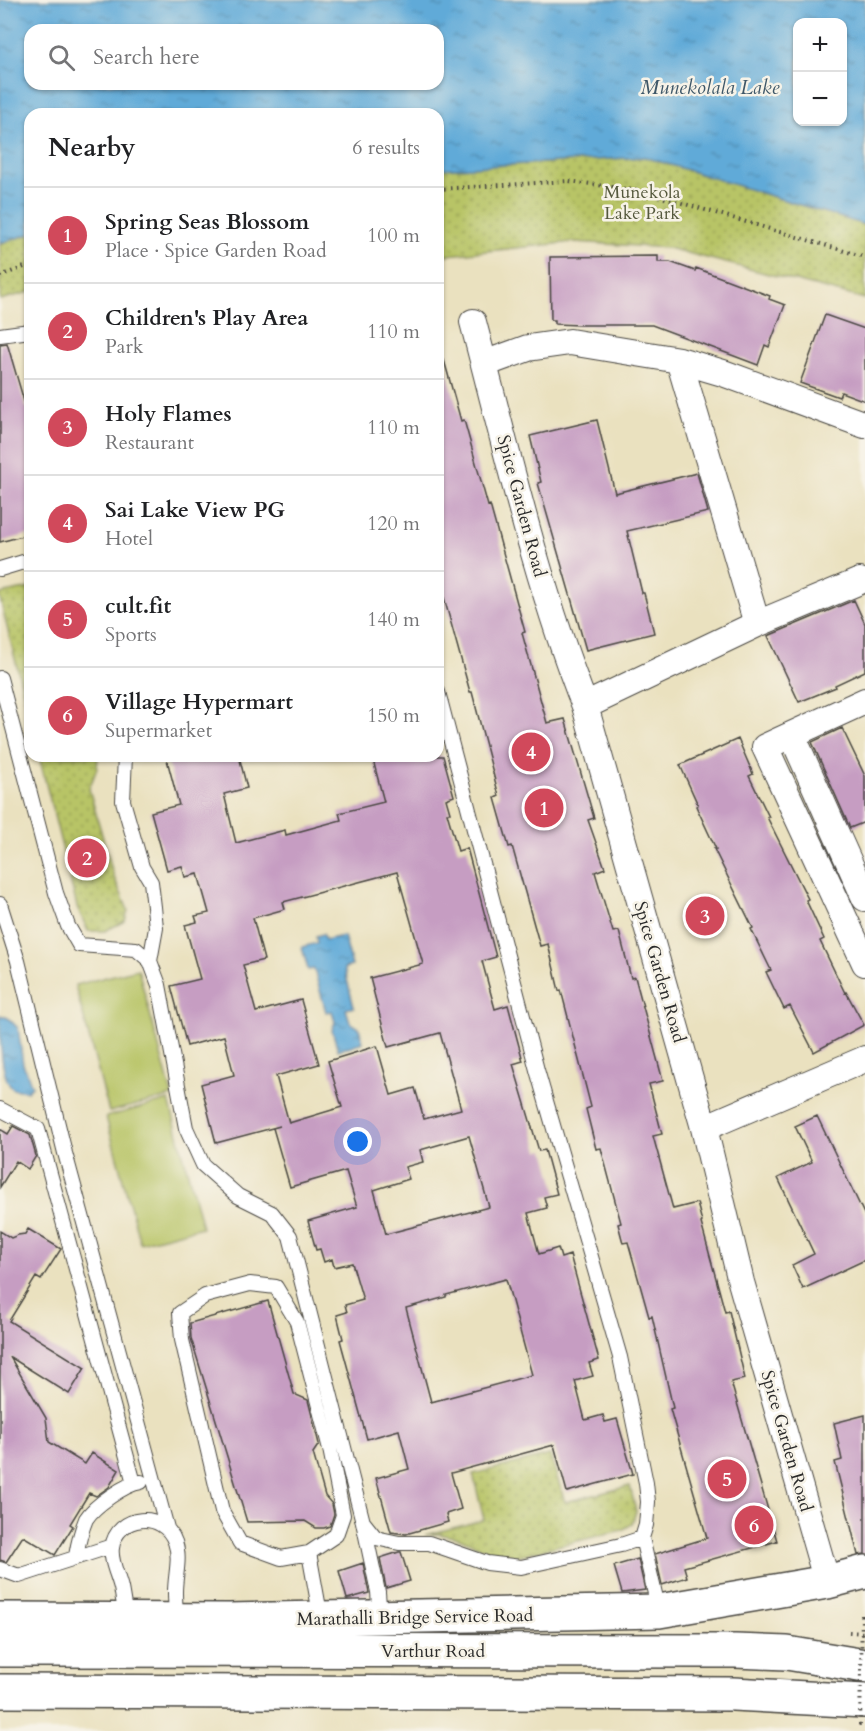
<!DOCTYPE html>
<meta charset="utf-8">
<style>
:root{--surface:#fff;--page:#f2f2f2;--text:#202124;--muted:#757577;--line:#e0e0e0;--accent:#d1495b}
body{margin:0;font-family:Cardo,serif;background:var(--page);color:var(--text)}
.controls{position:absolute;right:18px;top:18px;display:grid;overflow:hidden;border-radius:12px;box-shadow:0 2px 4px #0004}
.controls button{width:54px;height:54px;display:grid;place-items:center;padding:0;border:0;border-bottom:2px solid var(--line);background:var(--surface);color:var(--text);font:30px sans-serif}
.you{position:absolute;left:358px;top:1142px;width:21px;height:21px;margin:-15px;border:4px solid #fff;border-radius:50%;background:#1a73e8;box-shadow:0 0 0 9px #1a73e833}
.badge{display:grid;place-items:center;width:39px;height:39px;border-radius:50%;background:var(--accent);color:#fff;font-size:20px;font-weight:700}
.pin{position:absolute;translate:-50% -50%;border:3px solid #fff;box-shadow:0 2px 6px #0006}
.list{margin:0;padding:0;list-style:none}
h2{display:flex;justify-content:space-between;align-items:center;height:78px;margin:0;padding:0 24px;font-size:26px}
h2 small{font-size:20px;font-weight:400;color:var(--muted)}
.list li{display:grid;grid-template-columns:39px 1fr auto;gap:18px;align-items:center;box-sizing:border-box;height:96px;padding:0 24px;border-top:2px solid var(--line)}
.list b{display:block;font-size:22px;white-space:nowrap}
.list p{margin:0;font-size:20px;white-space:nowrap;color:var(--muted)}
.list em{font-size:20px;font-style:normal;color:var(--muted)}
.icon{flex:none;width:33px;height:33px;fill:none;stroke:currentColor;stroke-width:2;stroke-linecap:round;stroke-linejoin:round}
.map{position:relative;flex:none;width:865px;height:1731px;overflow:hidden}
.search{position:absolute;background:var(--surface);box-shadow:0 2px 4px #0004;left:24px;top:24px;width:420px;height:66px;display:flex;align-items:center;gap:15px;box-sizing:border-box;padding:0 21px;border-radius:18px;color:var(--muted);font-size:22px}
.panel{position:absolute;background:var(--surface);box-shadow:0 2px 4px #0004;left:24px;top:108px;width:420px;height:654px;border-radius:18px}
.map>svg:first-child{display:block}
.green{fill:url(#green-dots);stroke:#727848;stroke-width:1.5}
.pitch{fill:#b8c466;stroke:#727848;stroke-width:1.5}
.water{fill:url(#water-ripples);stroke:#466a82;stroke-width:1.5;fill-rule:evenodd}
.building{fill:#c69dc2;fill-rule:evenodd}
.lines{fill:none;stroke-linecap:round;stroke-linejoin:round}
.lane-casing{stroke:#484641;stroke-width:16}
.street-casing{stroke:#484641;stroke-width:28}
.secondary-casing{stroke:#484641;stroke-width:36}
.primary-casing{stroke:#484641;stroke-width:36}
.path{stroke:#484641;stroke-width:4;stroke-dasharray:1.5 4.5;stroke-linecap:butt}
.lane{stroke:#fff;stroke-width:14}
.street{stroke:#fff;stroke-width:26}
.secondary{stroke:#fff;stroke-width:33}
.primary{stroke:#fff;stroke-width:33}
.path-bridge{stroke:#484641;stroke-width:4;stroke-dasharray:1.5 4.5;stroke-linecap:butt}
.labels{text-anchor:middle;stroke-width:5;stroke-linejoin:round;paint-order:stroke}
.park-label{font-size:18px;fill:#55593d;stroke:#f7f3e8}
.street-label{font-size:18px;fill:#2b2b2b;stroke:#f7f3e8}
.water-label{font-size:20px;font-style:italic;fill:#3e5768;stroke:#f7f3e8}
</style>
<div class="map">
<svg width="865" height="1731" viewBox="0 0 865 1731">
<defs>
<pattern id="green-dots" width="8" height="8" patternUnits="userSpaceOnUse" patternTransform="scale(1.5)"><rect width="8" height="8" fill="#b8c466"/><path d="M2 2h.1M6 6h.1" fill="none" stroke="#969f54" stroke-width="1.8" stroke-linecap="round"/></pattern>
<pattern id="water-ripples" width="26" height="14" patternUnits="userSpaceOnUse" patternTransform="scale(1.5)"><rect width="26" height="14" fill="#60aad8"/><path d="M2 4q2-2 4 0t4 0M15 11q2-2 4 0t4 0" fill="none" stroke="#4f8baf"/></pattern>
</defs>
<rect width="100%" height="100%" fill="#f7f3e8"/>
<filter id="ink" filterUnits="userSpaceOnUse"><feTurbulence type="fractalNoise" baseFrequency=".0167" numOctaves="2"/><feDisplacementMap in="SourceGraphic" scale="12" xChannelSelector="R" yChannelSelector="G"/><feConvolveMatrix kernelMatrix="1 2 1 2 8 2 1 2 1" color-interpolation-filters="sRGB"/></filter>
<filter id="wash" filterUnits="userSpaceOnUse"><feTurbulence type="fractalNoise" baseFrequency=".008" numOctaves="4" result="noise"/><feDisplacementMap in="SourceGraphic" scale="24" xChannelSelector="R" yChannelSelector="G"/><feGaussianBlur stdDeviation="1.35" result="paint"/><feColorMatrix in="noise" values="0 0 0 0 0 0 0 0 0 0 0 0 0 0 0 0 0 1.4 0 .05"/><feComposite in="paint" operator="in"/></filter>
<g filter="url(#wash)">
<rect width="100%" height="100%" fill="#eae1bf"/>
<path class="green" d="M645 157 865 225V299L668 248 575 242 438 256V169Z
M30 234V292L0 300V243Z
M30 588V719L0 599V594Z
M39 756H98L97 768 89 789 114 877 128 910 125 921 105 931H88L77 907Z
M550 1455 565 1502 630 1486 636 1511 632 1524 622 1530 517 1556 493 1553 459 1538 438 1534 425 1535 484 1520 473 1474Z"/>
<path class="pitch" d="M138 969 172 1096 109 1112 75 985Z
M169 1100 202 1227 140 1243 106 1117Z"/>
<path class="water" d="M0 0H865V225L645 157 438 169V114H30V234L0 243ZM798 22H842V122H798ZM30 30H438V84H30Z
M323 934 325 940 344 936 352 966 344 968 354 1007 346 1009 350 1022 359 1028 363 1042 338 1050 332 1030 335 1022 332 1011 326 1012 314 969 308 970 302 947 317 943 316 936Z
M0 1015 8 1018 18 1028 23 1064 32 1086 27 1091C23 1090 17 1090 13 1089 0 1080 0 1033 0 1015Z"/>
<g id="blocks">
<path class="building" d="M658 256V262H670L695 271 696 268 770 296 769 299 785 305 769 347 765 345 758 365 652 325H580L555 324V320H551L550 257Z
M825 315 865 329V401L841 392 839 397 800 383Z
M7 343 26 408 30 406V534L0 542V344Z
M444 360 461 421 464 420 488 506 490 505 525 632 522 633 547 723 565 719 594 818 588 820 605 868 595 872 613 932 619 931 631 978 635 977 663 1081 649 1084 662 1134 653 1136 673 1209 697 1203 702 1222 701 1223 725 1312 729 1311 745 1379 731 1382 777 1541 684 1567 687 1577 662 1585 655 1554 707 1538 670 1409 673 1408 652 1316 649 1317 628 1242 623 1243 618 1224 621 1223 601 1148 596 1149 586 1109 591 1107 561 990 559 991 548 944 540 946 512 846 509 847 495 798 499 796 472 692H470L438 576V361Z
M597 420 615 493 697 473 708 512 627 531 642 593H644L654 633 586 650 538 483 541 482 530 436Z
M854 600 865 624V671L835 685 836 687 799 702 768 636Z
M842 728 865 776V822L850 828 812 742Z
M738 739 753 774 749 776 769 817H767L808 899 806 900 824 939 820 941 845 993 846 992 864 1025 814 1052 790 1006 784 1009 766 972 771 970 751 929 753 928 714 849H716L696 806 698 805 680 765Z
M166 756H239L247 788 224 794 236 843 285 830 286 835 341 820 339 813 384 802 372 756H443L454 796 446 799 450 813H447L458 851 467 848 496 957 482 961 495 1009 508 1005 523 1061 513 1064 539 1151 545 1150 557 1194 544 1197 547 1208 528 1213 539 1254 558 1248 561 1258 570 1255 599 1360 589 1363 593 1376 575 1381 585 1420 603 1415 605 1422 617 1419 633 1474 567 1492 554 1445 451 1473 461 1509 446 1514 448 1522 406 1534 391 1532 376 1478 409 1469 399 1430 367 1439 340 1340 343 1339 337 1315 347 1312 345 1305 363 1300 352 1263 334 1267 332 1259 324 1262 320 1249 316 1250 308 1221 357 1207 346 1171 290 1187 273 1128 280 1126 216 1143 201 1084 234 1075 224 1036 187 1046 171 986 200 979 185 925 197 922 195 916 209 913 198 874 185 877 182 866 167 870 151 812 179 805ZM397 872 423 964 370 978 388 1047 440 1033 461 1109 424 1119 415 1088 391 1095 377 1046 328 1061 342 1107 289 1123 276 1076 319 1064 301 1000 256 1012 243 965 264 960 253 918 285 909 283 902ZM469 1136 489 1207 386 1234 374 1190 409 1179 405 1167 423 1162 420 1150ZM506 1279 532 1375 431 1402 406 1308 446 1297V1295Z
M817 1116 865 1216V1260L803 1289 792 1265 814 1254 778 1178 812 1162 795 1126Z
M13 1126 30 1135 36 1156 28 1169 16 1161 0 1187V1129L8 1134Z
M28 1229 61 1249 41 1280 36 1277 9 1321 85 1368 69 1394 10 1357 46 1418 49 1442 85 1464 92 1453 119 1470 109 1487 96 1496 89 1493 70 1524 73 1526 55 1555 23 1536 6 1562 0 1560V1231L11 1238 18 1235 25 1234Z
M268 1301 294 1394 308 1400 319 1444 313 1453 325 1496 332 1504 334 1514 330 1526 324 1528H316L305 1521 247 1522 191 1338 190 1323Z
M865 1415V1554L858 1555 835 1462 842 1460 834 1423Z
M399 1552H401L410 1581 386 1588 380 1558Z
M638 1559 645 1590 622 1593 614 1566Z
M363 1563 369 1593 347 1599 339 1571Z"/>
</g>
</g>
<g filter="url(#ink)">
<use href="#blocks" fill-opacity="0" stroke="#484641" stroke-width="1.5"/>
<g class="lines">
<defs>
<path id="lane" d="M0 335 30 331
M0 569 30 560
M0 678 56 893 68 926 79 945 136 949 150 961 159 985 186 1128 203 1165 238 1196 272 1213 290 1236 363 1522 378 1592 380 1618
M438 692 537 1070 620 1357 646 1483 648 1502 646 1525 642 1538 659 1611
M125 756 123 801 142 867 151 882 154 907 156 928 150 961
M0 904 18 961 65 1153 167 1528
M0 1109 38 1129 134 1483
M364 1523 376 1538 399 1543H429L487 1563 521 1567 621 1545 642 1538
M309 1553 336 1535 343 1515 330 1449 297 1322 276 1287 250 1284 205 1296 180 1313 182 1340 222 1511 240 1543 281 1558 309 1553 321 1619
M76 1556C78 1544 81 1531 86 1519 94 1506 125 1484 141 1482
M0 1569 19 1576 112 1546
M127 1619C124 1609 123 1598 121 1588 118 1575 110 1561 112 1548 116 1514 164 1510 175 1542 181 1558 175 1575 175 1592 175 1601 176 1610 176 1620"/>
<path id="street" d="M473 322C507 451 536 581 585 706L704 1128 741 1282 827 1582
M679 360 757 624
M484 364 528 348 570 342 679 360 723 373 865 425
M865 701 765 747 865 963
M585 706 757 624 860 581
M792 735 865 898
M704 1128 865 1059"/>
<path id="secondary" d="M0 1619 229 1620 659 1611 827 1582 865 1572"/>
<path id="primary" d="M0 1650 735 1651 787 1653 865 1666
M0 1691 733 1694 865 1701"/>
</defs>
<use href="#lane" class="lane-casing"/>
<use href="#street" class="street-casing"/>
<use href="#secondary" class="secondary-casing"/>
<use href="#primary" class="primary-casing"/>
<path class="path" d="M438 189 569 181 641 191 865 257
M0 276 30 265
M849 1632 865 1633"/>
<use href="#lane" class="lane"/>
<use href="#street" class="street"/>
<use href="#secondary" class="secondary"/>
<use href="#primary" class="primary"/>
<path class="path-bridge" d="M862 1615 860 1724 865 1723"/>
</g>
</g>
<g class="labels">
<g class="park-label">
<text x="642" y="198">Munekola<tspan x="642" dy="21">Lake Park</tspan></text>
</g>
<g class="street-label">
<text transform="translate(522 506) rotate(75)" y="6">Spice Garden Road</text>
<text transform="translate(660 972) rotate(74)" y="6">Spice Garden Road</text>
<text transform="translate(787 1441) rotate(74)" y="6">Spice Garden Road</text>
<text transform="translate(415 1617) rotate(-1)" y="6">Marathalli Bridge Service Road</text>
<text x="433" y="1657">Varthur Road</text>
</g>
<g class="water-label">
<text x="710" y="94">Munekolala Lake</text>
</g>
</g>
</svg>
<div class="controls">
<button>+</button>
<button>−</button>
</div>
<div class="you"></div>
<div class="pin badge" style="left:544px;top:808px">1</div>
<div class="pin badge" style="left:87px;top:858px">2</div>
<div class="pin badge" style="left:705px;top:916px">3</div>
<div class="pin badge" style="left:531px;top:752px">4</div>
<div class="pin badge" style="left:727px;top:1479px">5</div>
<div class="pin badge" style="left:754px;top:1525px">6</div>
<div class="search"><svg class="icon" aria-label="search" viewBox="0 0 24 24"><circle cx="10" cy="10" r="6"/><path d="M15 15l6 6"/></svg>Search here</div>
<section class="panel">
<h2>Nearby<small>6 results</small></h2>
<ul class="list">
<li><span class="badge">1</span><div><b>Spring Seas Blossom</b><p>Place · Spice Garden Road</p></div><em>100 m</em></li>
<li><span class="badge">2</span><div><b>Children's Play Area</b><p>Park</p></div><em>110 m</em></li>
<li><span class="badge">3</span><div><b>Holy Flames</b><p>Restaurant</p></div><em>110 m</em></li>
<li><span class="badge">4</span><div><b>Sai Lake View PG</b><p>Hotel</p></div><em>120 m</em></li>
<li><span class="badge">5</span><div><b>cult.fit</b><p>Sports</p></div><em>140 m</em></li>
<li><span class="badge">6</span><div><b>Village Hypermart</b><p>Supermarket</p></div><em>150 m</em></li>
</ul>
</section>
</div>
